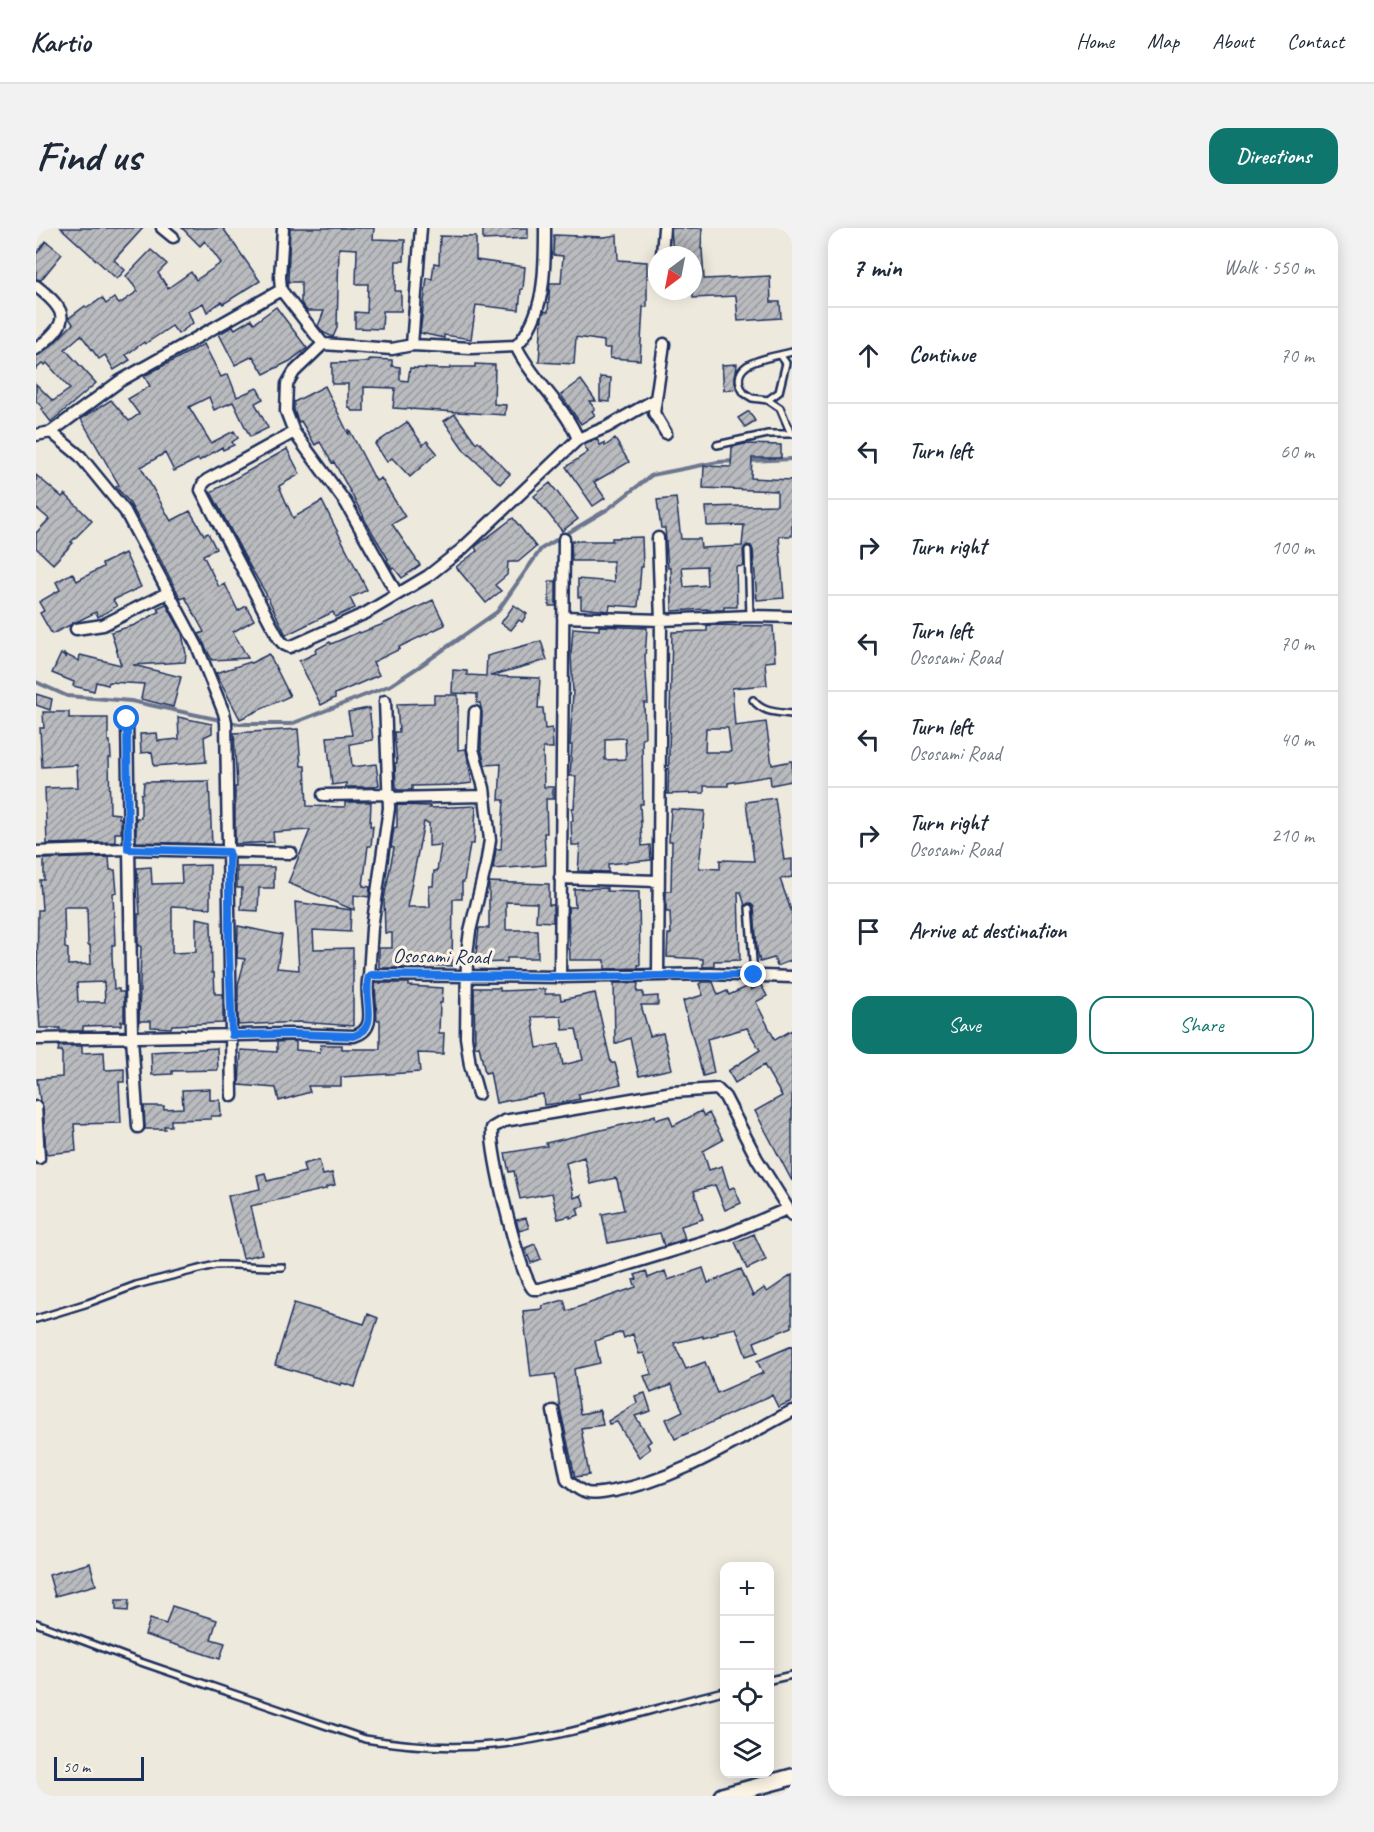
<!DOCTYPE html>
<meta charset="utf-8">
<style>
:root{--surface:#fff;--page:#f2f2f3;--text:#1f2937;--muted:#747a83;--line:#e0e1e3;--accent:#0f766e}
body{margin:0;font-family:Caveat,sans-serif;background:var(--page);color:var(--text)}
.controls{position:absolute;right:18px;bottom:18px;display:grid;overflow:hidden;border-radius:12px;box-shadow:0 3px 15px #0003}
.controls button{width:54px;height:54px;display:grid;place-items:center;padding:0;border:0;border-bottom:2px solid var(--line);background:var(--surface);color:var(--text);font:30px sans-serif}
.compass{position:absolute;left:612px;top:18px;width:54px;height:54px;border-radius:50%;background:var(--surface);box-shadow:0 3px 15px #0003;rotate:212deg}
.scale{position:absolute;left:18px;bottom:15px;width:90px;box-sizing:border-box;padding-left:6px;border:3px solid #1b2f5e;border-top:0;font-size:16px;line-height:21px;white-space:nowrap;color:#1b2f5e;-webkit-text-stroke:4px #fcf5e5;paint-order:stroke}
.stop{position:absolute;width:18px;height:18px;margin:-14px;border:4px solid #1a73e8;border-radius:50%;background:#fff}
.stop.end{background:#1a73e8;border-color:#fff;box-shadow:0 2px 6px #0008}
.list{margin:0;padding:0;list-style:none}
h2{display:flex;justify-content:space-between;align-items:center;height:78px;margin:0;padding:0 24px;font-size:26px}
h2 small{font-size:20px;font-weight:400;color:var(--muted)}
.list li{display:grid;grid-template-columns:39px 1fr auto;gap:18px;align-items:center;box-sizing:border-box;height:96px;padding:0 24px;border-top:2px solid var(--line)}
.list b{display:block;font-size:22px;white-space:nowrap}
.list p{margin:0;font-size:20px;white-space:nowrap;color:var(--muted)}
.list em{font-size:20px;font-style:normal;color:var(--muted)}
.actions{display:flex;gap:12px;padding:18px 24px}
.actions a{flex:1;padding:14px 0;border:2px solid var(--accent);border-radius:18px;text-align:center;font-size:21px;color:var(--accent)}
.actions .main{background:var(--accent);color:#fff}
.icon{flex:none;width:33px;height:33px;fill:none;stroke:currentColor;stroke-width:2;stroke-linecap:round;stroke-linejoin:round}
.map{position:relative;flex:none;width:756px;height:1568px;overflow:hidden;border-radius:18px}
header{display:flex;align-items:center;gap:36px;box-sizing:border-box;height:84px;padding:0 30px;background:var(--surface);border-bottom:2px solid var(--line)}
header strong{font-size:28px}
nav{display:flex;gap:33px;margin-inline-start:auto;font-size:21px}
.intro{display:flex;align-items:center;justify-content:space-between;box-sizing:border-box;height:144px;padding:0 36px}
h1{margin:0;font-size:42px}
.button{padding:15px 27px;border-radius:18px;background:var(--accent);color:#fff;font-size:21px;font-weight:700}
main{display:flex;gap:36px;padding:0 36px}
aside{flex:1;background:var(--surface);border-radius:18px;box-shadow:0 3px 15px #0003}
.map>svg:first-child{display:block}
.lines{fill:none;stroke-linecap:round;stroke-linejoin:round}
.stream{stroke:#6c778f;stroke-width:4}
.building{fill:url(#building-hatch);stroke:#1b2f5e;stroke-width:1.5;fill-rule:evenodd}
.lane-casing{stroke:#1b2f5e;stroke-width:10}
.street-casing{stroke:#1b2f5e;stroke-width:15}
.secondary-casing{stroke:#1b2f5e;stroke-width:20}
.lane{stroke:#fcf5e5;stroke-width:5}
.street{stroke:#fcf5e5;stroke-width:10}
.secondary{stroke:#fcf5e5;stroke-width:15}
.route{stroke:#1a73e8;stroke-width:8}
.labels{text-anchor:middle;stroke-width:6;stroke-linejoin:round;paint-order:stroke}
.street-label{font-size:21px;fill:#1b2f5e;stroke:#fcf5e5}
</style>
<header>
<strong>Kartio</strong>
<nav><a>Home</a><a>Map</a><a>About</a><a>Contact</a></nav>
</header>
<div class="intro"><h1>Find us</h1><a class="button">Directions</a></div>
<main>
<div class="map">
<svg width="756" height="1568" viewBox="0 0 756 1568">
<defs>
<pattern id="building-hatch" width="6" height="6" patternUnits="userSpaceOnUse" patternTransform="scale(1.5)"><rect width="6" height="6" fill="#babbbe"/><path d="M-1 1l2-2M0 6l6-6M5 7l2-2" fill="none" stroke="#96989e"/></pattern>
</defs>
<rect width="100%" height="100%" fill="#eee9dd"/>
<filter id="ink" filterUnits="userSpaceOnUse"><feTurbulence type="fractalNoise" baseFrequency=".0167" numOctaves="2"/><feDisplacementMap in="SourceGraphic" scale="12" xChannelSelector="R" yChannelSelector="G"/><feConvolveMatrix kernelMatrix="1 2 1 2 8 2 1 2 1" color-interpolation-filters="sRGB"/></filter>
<g filter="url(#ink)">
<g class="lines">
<path class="stream" d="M712 233 756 231
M0 454 31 468 95 473 203 496H255L355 457 384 438 461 384 505 321 572 281 616 247 682 234 699 233"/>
</g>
<path class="building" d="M25 0H107L78 32 89 42 81 51Z
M146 0H187L224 53 187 76 185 74 171 84 167 75 152 83 157 95 142 106 136 98 109 116 108 114 90 127 94 132 78 142 69 127 63 131 45 107 29 121 60 155 15 194 5 181 7 180 0 173V156L17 173 34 161 11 135 9 137 7 135 0 141V128L16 117 37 96 33 90 49 78 51 80 66 70 70 76 78 70 83 76 102 63 90 48 115 22 131 36 122 45 132 60 155 44 160 52 185 35 169 13 164 18Z
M254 0H338L337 11 369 12 368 33H360L359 63H365V83H347L346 101 319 100V84L331 85 332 56H320L321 21 303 20 301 100 297 109 288 105 282 98 288 83H271L265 75V54H252Z
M447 0H492V10L447 12Z
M635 0H666L665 21H666L668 51 734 48 735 74H744L745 90 702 93 700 68 657 70V27H637Z
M518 7 568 9 581 7 582 32 611 34V79H607L604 132 574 130 575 120H568V113L540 109 538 136 503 134 506 89 508 83 512 84 514 55H525L527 28 517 27Z
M404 8 440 9V32L489 39 487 61H485L483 82 440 77 435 111 408 107V110L384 105 391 50 396 51 398 35 403 36Z
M10 13 26 26 5 52 0 51V26Z
M240 79 271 120 254 133 228 146 217 128 199 137 183 106 197 98 199 101 215 91 218 95Z
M168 116 185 149 192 146 201 169 221 160 227 171 219 175 232 200 214 209 197 174 178 182 173 169 153 179 175 215 198 203 202 210 196 214 198 217 187 222 186 219 163 233 162 231 138 243 129 225 105 239 135 293 154 283 168 307 172 305 180 321 167 327 183 359 189 356 202 383 210 378 218 392 197 404 212 430 176 432 163 406 168 404 149 369 145 371 111 306 93 274 80 259 83 257 45 191 75 172 93 193 103 186 92 171 114 158 108 148Z
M333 131 356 132V138L364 139V152L372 153 374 140 414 141V139H439V136L459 137 458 176 470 177 469 187 357 180 359 160 328 159V183H316L312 178V156H296V135L333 134Z
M701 136 699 154 701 161 688 162 686 137Z
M564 149 575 150 574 174 564 173Z
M545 152 560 173H553L559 181 556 183 559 187 545 196 525 167Z
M289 158 313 207V201L340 253 345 250 369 289 356 296 384 337 366 350 358 340 356 341 351 332 352 331 327 289H328L298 234 296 235 284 214 279 217 265 193 263 194 261 190 258 182V174Z
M713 183 719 193 709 199 702 190Z
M419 186 440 215 442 213 474 246 464 256 428 222 408 193Z
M371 194 387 217 391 213 401 225 374 249 356 230 351 234 339 216Z
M561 211 564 217 568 215 569 218 579 211 593 234 558 254 569 270 557 278 530 239 552 224 548 217Z
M709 216 745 217V230H716L715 250 756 252V308H743L748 370 721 372 717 322 715 318 711 317 707 322 708 338 700 339 701 379H688V382H671V381L636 383 635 340H632L629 300H625L621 272 640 270 645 311H664L665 320 706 318 708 297 671 298 670 279 741 277V263L667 260 668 238 695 239 696 219ZM670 338 671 357 648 359 646 339Z
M251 221 264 246 243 258 257 290 286 273 331 362 314 370 319 380 299 389 297 384 250 407 229 364 212 335 175 264Z
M0 247 26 269 29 266 56 293 35 314 37 315 17 336 0 320V305L13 291 0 280Z
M514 255 542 291 526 303 498 268Z
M477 290 500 319 482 334H472L471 347 459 357 465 363 450 375 420 339 441 323 439 319Z
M606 309 607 339H605L602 379 574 377 573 383 545 380V369H542V351L578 354 577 333H536L535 313H576V310Z
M89 325 105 359 77 372 81 378 62 389 60 384 16 406 4 385 8 383 3 374 24 362 20 354 36 345 41 353 67 339 66 336Z
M513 353H520V378H513Z
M397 372 409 397 363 419 364 421 337 434 343 447 299 466V470L285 477 263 433 280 425 279 422 294 414 295 416 323 404 324 405 345 397Z
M130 376 146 405 150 426 149 434 97 437 145 449 137 479 105 471 108 456 73 454 72 457 60 454 58 463 37 458 38 454 16 445 25 426 30 430 28 426 43 433 44 427 85 437 75 404 99 397 123 384 121 380Z
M478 377 491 386 486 394 483 392 475 402 465 395Z
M671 397 737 398 739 433 729 434 731 457 696 460 699 498 730 494 736 537 756 533V553L735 557 734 548 692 555V558H668V565L632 566 636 404 671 403ZM670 500H692L695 524H669Z
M563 398 611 400 609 430 612 475H608L609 510H606L607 576H604L606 618 614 617 615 632 572 636V644L542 643 544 617H536L535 593H537L536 580H538L540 548H534L536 517H534L537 464 535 427 537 400 563 402ZM589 510 590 531 569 532V511Z
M505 413 511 432 454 448 504 450 502 480H507L509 501 516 500 517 520H507L508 559H517V571H510L511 605H508L510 637 457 641 460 621H465L468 572H463L465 536 449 537 445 520 446 484 444 475H441V466L416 465 417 442 431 443V447L450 448 451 428Z
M233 426 254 468 204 491 180 445 214 434 215 435Z
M0 466 16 471 14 482 0 477Z
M398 467H422V522L430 521 436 555 420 557 376 558V562H362L360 561 359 535H361L358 504H363L361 476 398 475Z
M333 480 337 512 314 516 316 539 340 536 343 557 336 559H310V555L296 557 291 509 316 507 312 484Z
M7 484H33V490H72V513H74L75 530H73L74 585 83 586V590H85V605H79V614L11 616 9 560 42 559 41 537 6 539 4 500H8Z
M142 489 176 496V505L168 509 170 534 118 538 116 524 105 525 104 506 121 505 122 513 143 511Z
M262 501 265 538H269L271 578 309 579V574H335L334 598H337L335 618H332L327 658 334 659 333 669 318 667V682L252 655 274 602 237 604 238 614 199 616V559H201L198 505Z
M173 553 176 616 100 614V590H105V566L107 565 108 554Z
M739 570 748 632 756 631V649L744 651 756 685V732L741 738 738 730 724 734 721 722 718 679 713 675 709 678 705 664H702L704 732 678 733V739H667V731L631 729 632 706H635L634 684H630V663H635L636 613H633L635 581 669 583 663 638 664 640 684 641V632L718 633 710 574Z
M361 577 394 578 393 580 440 578 438 616H434L428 654H426V671H417L416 738 372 737 373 740H343V720H356V705H349L348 671 358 620 355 619 358 600 361 599ZM388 594 393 595V618L405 617 401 643H398L397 658H393L394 679H371Z
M73 629 74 642H79L81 664 77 665 79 717H76V728L78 761H83V764H88V793H85V797L47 798V803H24V800H4L1 759 2 682H6L4 652H8V631ZM28 679H51L52 717H54L55 736 32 737V721L29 720ZM68 754 69 774H42L41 755Z
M174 637V680L136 678V725L160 724V690L175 693 176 745H178L179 766H187V795L136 797 135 800 115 799V793H103L105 718H102V686H104L101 640 115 639 116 656 146 655 145 638Z
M201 639H238V660H223L222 683 205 682 206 660H201Z
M453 654 513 656V677H517V694L500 693 501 675 470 674V702H501L502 730H471V734L439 735 443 700H453Z
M571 660V663L603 664 604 737H602V740L569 741V732H534L532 679H539L538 661Z
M259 674 315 682 314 704 277 702 278 721 317 720V798L264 794 202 797V757L209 731 201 730 202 698 246 707 241 740 263 742Z
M666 754H677L682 767 691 763 693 767 713 758 715 762 725 757 731 768 720 774 739 812 756 802V953L719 883 746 868 728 837 699 855 692 843 724 822 711 800 671 811 678 845 667 848 647 773 667 767 663 756Z
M339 755H373V758L407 760 406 775H404L403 805H408L407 826 382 825 384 844 305 849V858H272L274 864 243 873 240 860 203 857 205 822 241 824V814L255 813 260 814V822L284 824 285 817H306V821H344V792H341Z
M578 755H602L601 764H607V769L622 768V777H605L614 808 627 805 636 841 603 848 594 810 579 816Z
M438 760H464V763L509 761V766H524L525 772 559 765 575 835H579L585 856 542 866 544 871 524 875 508 877 507 866 460 875 454 844 449 845 443 818 439 819ZM525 788 527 802 540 801 547 832 527 837 523 816 501 820 496 789Z
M23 818H46V825L68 824 69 842 88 841V854H83L85 895 38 896 40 923 10 926 7 879 4 873 1 851 26 849V823H22Z
M181 820 182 842 136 843V846L116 847 115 824Z
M174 861V872H184L185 888H175V891L135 892V898H128L129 901H109L108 878H128V881L147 880 146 862Z
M665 883 668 888 673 885 687 912 667 923 673 942 686 938 693 961 698 959 705 975 689 982 679 957 658 963 667 991 645 998 649 1011 628 1018 624 1005 572 1015 566 986 588 982 581 952 579 950 555 956 548 929 530 935 538 970 545 967 549 978 541 980 543 987 534 990V988L522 991 516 965 484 971 478 943 473 944 469 925 511 918 510 915 603 893 619 887 620 892 633 888 637 898Z
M283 932 287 947 296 945 299 957 290 959V961L215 978 226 1026 207 1030 192 968 224 961 221 947 229 945 231 953 269 944 267 936Z
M490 990 493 1000 483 1003 480 992Z
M718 1006 730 1032 711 1041 699 1014Z
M499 1016 505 1031 495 1035 489 1020Z
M667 1040 672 1055 705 1041 717 1068 728 1060 731 1064 756 1047V1099L718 1114 722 1124 710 1128 700 1100 681 1104 682 1106 667 1110V1108L638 1115 650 1141 669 1134 681 1165 727 1145 721 1133 756 1118V1173L742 1179 736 1167 639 1211 630 1191 647 1183 635 1157 615 1165 608 1148 616 1146 608 1125 603 1126 597 1106 588 1110 586 1104 559 1113 564 1135 538 1141 544 1186 564 1182 567 1197 545 1200 553 1247 539 1249 524 1180 519 1146 495 1149 487 1083 507 1081 506 1078 528 1072 531 1083 600 1059 597 1052 601 1051 599 1047 610 1043 612 1050 629 1043 632 1052Z
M258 1075 328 1096 332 1086 342 1090 319 1159 306 1155 305 1157 239 1137Z
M609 1165 615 1183 599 1188 615 1213 611 1216 614 1221 603 1229 581 1194 573 1196 572 1193 601 1175 599 1168Z
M54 1335 60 1357 19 1368 13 1347Z
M80 1372H93L92 1383 80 1382Z
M136 1378 181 1392 175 1411 189 1415 184 1431 109 1407 114 1391 130 1396Z"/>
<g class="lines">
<defs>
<path id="lane" d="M745 128 750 135 743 164 732 172 744 180 755 206
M732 172 716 170 708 165C688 132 736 130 756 124
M681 217 732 206H756
M712 322 714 388
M717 472C727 485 741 484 756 486
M713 680 718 747
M0 1091 52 1075 100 1057 179 1037C201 1036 223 1040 246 1039
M0 1395 93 1430 329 1511C371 1518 414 1521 457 1517 536 1509 612 1481 688 1463
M734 1452 756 1447"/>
<path id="street" d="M126 0 137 9
M247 0 244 49 245 62 287 116
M626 27 628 0
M0 58C33 84 35 94 0 121
M628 116 618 185 630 205
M376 117 385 0
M15 204 84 153 245 62
M258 204 171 252 167 256 165 262 236 398C241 406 244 417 254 419L330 385 392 348 426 321 542 211C528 176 496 152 480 118
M0 207 15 204 44 228 89 283 161 418 188 485 190 494 196 868
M542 211 571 199 620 171
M361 366 310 275 258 204 250 183 251 156 258 144 287 116 356 121 376 117 435 120 480 118C510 87 509 40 509 0
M527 389 625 392 714 388 756 389
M40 401 67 397 133 364
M439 484 437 521 448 560 454 612 450 637 434 703 431 726 430 809 434 837 442 866
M91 491 96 809 102 899
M287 567 354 566
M353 570 449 568
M0 624 92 621 255 625
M524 650 621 653
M622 747 625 392 622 310
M333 748 336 700 353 580 349 473
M524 749 528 311
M0 811 255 806 318 808C346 800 326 770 333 748L336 747 524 749 674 746 756 749
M0 879 3 930
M751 981 692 1006 577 1041 503 1061H497C483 1046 453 921 456 900L468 893 637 864 681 861 689 869 721 931 756 987
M517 1183 531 1252C537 1257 543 1263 551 1265 559 1267 570 1264 578 1263 643 1251 699 1213 756 1183"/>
<path id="secondary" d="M686 1568 756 1549"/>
</defs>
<use href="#lane" class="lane-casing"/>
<use href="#street" class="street-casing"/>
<use href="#secondary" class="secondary-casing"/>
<use href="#lane" class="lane"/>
<use href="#street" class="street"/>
<use href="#secondary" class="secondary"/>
</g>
</g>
<g class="lines" filter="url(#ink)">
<path class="route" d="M91 491 92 621 193 624V726L196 807 255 806 318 808C345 799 326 770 333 748L336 747 524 749 718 747"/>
</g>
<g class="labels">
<g class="street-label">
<text transform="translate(405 728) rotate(1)" y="7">Ososami Road</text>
</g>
</g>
</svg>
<div class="controls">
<button>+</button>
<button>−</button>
<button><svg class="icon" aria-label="locate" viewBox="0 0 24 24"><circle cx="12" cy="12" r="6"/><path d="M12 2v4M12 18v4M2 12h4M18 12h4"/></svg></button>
<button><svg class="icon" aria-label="layers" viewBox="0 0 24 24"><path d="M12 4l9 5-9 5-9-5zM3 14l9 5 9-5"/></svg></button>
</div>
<svg class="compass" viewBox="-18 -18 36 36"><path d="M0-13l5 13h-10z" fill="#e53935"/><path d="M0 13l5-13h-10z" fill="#747a83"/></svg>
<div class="scale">50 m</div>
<div class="stop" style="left:91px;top:491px"></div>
<div class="stop end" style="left:718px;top:747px"></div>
</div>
<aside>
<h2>7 min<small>Walk · 550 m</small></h2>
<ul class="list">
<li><svg class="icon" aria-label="ahead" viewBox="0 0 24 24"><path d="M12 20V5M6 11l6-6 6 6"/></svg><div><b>Continue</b></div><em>70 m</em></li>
<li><svg class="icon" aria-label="left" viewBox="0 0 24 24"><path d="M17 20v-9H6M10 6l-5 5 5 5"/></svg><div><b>Turn left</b></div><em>60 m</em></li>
<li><svg class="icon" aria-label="right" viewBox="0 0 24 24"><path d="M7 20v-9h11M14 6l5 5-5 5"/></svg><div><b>Turn right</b></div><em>100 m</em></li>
<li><svg class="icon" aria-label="left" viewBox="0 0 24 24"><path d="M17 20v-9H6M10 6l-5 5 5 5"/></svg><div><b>Turn left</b><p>Ososami Road</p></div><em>70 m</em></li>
<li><svg class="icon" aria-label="left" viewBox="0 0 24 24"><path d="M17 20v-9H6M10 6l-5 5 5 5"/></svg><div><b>Turn left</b><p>Ososami Road</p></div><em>40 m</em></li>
<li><svg class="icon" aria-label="right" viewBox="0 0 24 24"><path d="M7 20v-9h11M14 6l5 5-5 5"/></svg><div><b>Turn right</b><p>Ososami Road</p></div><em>210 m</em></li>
<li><svg class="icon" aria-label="arrive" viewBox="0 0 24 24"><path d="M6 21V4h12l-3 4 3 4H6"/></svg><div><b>Arrive at destination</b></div></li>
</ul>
<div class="actions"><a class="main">Save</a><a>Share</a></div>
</aside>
</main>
